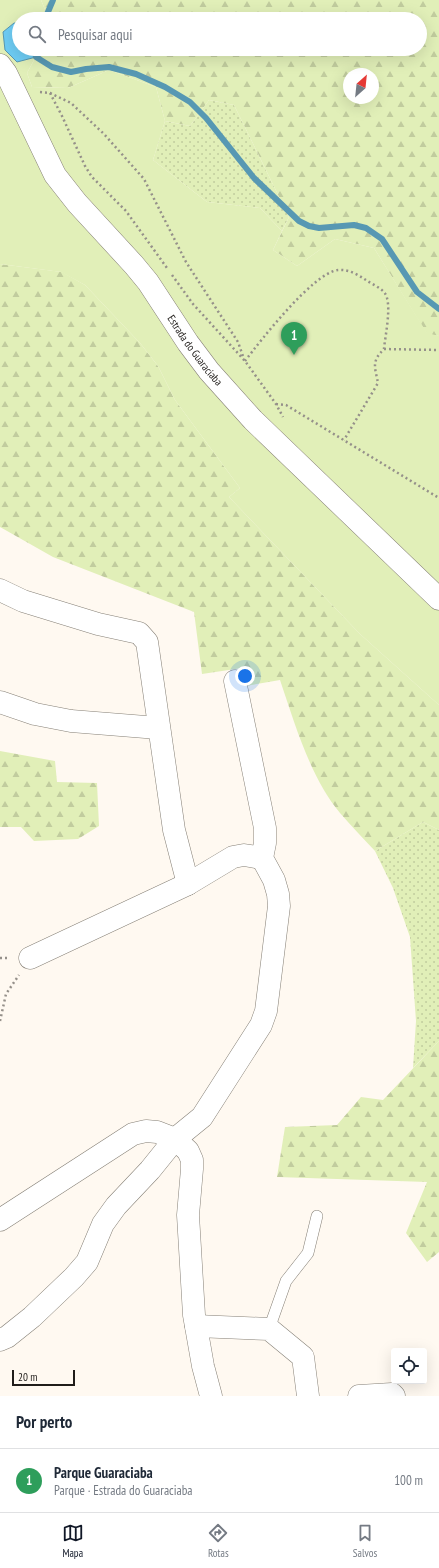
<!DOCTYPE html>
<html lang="pt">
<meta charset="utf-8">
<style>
:root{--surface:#fff;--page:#f2f2f3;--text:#1f2937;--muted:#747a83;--line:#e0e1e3;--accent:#111827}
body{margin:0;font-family:"PT Sans Narrow",sans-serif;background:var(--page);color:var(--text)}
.controls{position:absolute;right:12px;bottom:12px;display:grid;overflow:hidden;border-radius:4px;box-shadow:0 4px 16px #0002}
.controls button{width:36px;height:36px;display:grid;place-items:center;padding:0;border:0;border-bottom:1px solid var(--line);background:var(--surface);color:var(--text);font:20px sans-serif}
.compass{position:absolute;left:343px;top:68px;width:36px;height:36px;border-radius:50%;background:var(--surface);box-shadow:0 4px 16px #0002;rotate:27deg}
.scale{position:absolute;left:12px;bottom:10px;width:63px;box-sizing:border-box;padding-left:4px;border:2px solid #201d1a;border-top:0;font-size:11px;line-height:14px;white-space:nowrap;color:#201d1a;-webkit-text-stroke:3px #fff9f1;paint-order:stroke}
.you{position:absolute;left:245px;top:676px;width:14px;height:14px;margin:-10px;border:3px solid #fff;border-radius:50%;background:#1a73e8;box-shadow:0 0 0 6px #1a73e833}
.badge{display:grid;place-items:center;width:26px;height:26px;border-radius:50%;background:var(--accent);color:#fff;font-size:13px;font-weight:700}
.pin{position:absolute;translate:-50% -33px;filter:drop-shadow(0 1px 2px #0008)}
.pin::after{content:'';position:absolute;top:21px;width:14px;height:12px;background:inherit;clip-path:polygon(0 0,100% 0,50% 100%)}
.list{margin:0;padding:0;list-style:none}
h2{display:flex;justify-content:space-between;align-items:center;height:52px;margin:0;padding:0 16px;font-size:17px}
h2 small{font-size:13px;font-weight:400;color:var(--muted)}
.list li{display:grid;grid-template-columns:26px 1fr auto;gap:12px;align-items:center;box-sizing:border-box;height:64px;padding:0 16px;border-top:1px solid var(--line)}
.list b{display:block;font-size:15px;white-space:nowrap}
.list p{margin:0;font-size:13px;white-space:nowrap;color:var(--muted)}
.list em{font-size:13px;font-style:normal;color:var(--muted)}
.icon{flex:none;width:22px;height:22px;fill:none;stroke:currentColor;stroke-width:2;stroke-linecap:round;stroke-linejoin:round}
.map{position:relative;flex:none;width:439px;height:1396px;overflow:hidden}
.search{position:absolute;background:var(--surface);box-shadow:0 4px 16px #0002;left:12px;right:12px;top:12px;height:44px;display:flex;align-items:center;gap:10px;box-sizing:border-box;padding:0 14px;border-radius:22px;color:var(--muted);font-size:15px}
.sheet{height:116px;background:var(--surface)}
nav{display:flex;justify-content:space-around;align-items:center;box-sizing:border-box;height:56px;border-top:1px solid var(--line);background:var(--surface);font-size:11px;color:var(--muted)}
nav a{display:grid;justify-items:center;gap:2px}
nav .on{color:var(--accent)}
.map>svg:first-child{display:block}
.grass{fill:url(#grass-dots)}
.forest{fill:url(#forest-firs);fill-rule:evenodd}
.park{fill:#e1efb8}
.water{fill:#6ecdf5;stroke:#5798b3}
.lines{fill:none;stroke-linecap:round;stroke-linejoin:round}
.stream{stroke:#5798b3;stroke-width:6}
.lane-casing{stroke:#868077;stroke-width:12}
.street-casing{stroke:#868077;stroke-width:23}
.path{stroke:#95908a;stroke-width:2.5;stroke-dasharray:2 3;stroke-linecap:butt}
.lane{stroke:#fff;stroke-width:11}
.street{stroke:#fff;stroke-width:22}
.labels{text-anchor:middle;stroke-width:3.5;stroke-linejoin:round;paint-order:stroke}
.street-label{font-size:11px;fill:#201d1a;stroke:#fff9f1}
</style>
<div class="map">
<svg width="439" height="1396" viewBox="0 0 439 1396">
<defs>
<pattern id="grass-dots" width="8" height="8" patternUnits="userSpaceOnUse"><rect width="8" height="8" fill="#e1efb8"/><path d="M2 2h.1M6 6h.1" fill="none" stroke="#c1cc9e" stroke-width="1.8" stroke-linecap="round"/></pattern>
<pattern id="forest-firs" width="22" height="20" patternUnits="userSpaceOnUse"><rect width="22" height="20" fill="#e1efb8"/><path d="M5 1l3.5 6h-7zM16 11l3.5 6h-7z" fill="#c1cc9e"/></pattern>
</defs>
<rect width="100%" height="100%" fill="#fff9f1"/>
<path class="grass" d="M209 100 234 105 289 217 282 231 260 208 207 202 153 160 165 121 190 126Z
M423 822 439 830V1041L413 1068 416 1021 410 937 393 888 375 851Z"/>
<path class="forest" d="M41 0H439V336L427 334 374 248 335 239 297 266 273 250 289 217 234 105 209 100 190 126 165 121 156 87 109 70 68 88 32 87 27 73 40 49H420V19H49ZM349 74H373V98H349Z
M0 264 62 272 85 285 140 343 158 366 175 400 240 488 229 497 360 634 439 705V830L423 822 375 851C363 838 351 826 340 813 310 777 295 724 280 680L246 686 242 668 202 674 194 612 53 557 0 527Z
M0 751 55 761 57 782 97 783 99 826 78 839 34 841 21 827H0Z
M439 1041V1252L427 1262 406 1233 427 1182 277 1177 285 1127 337 1125 361 1097 383 1100Z"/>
<path class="park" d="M0 0H41L49 19H19V49H40L27 73 32 87 68 88 109 70 156 87 165 121 153 160 207 202 260 208 282 231 273 250 297 266 335 239 374 248 427 333 439 336V705L360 634 229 497 240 488 175 400 158 366 140 343 85 285 61 272 0 264Z"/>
<path class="water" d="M14 23H19V49H40L36 57 17 62 5 50 3 32Z"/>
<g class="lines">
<path class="stream" d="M45 19 53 0
M34 49 36 57 52 67 71 72 86 69 109 67 136 74 165 87 190 102 206 118 254 178 299 221 309 226 319 228 354 225 366 228 382 239 417 292 439 309"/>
<defs>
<path id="lane" d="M269 1329 286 1281 308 1253 317 1216"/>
<g id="street">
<path id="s1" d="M0 65 6 73 55 175 77 203 134 265 148 282 188 343 209 371 253 420 439 599"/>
<path d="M0 590 23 601 98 624 139 633 147 642 174 830 188 884"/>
<path d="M0 702 35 714 71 721 158 728"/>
<path d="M30 958 188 884 233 857 244 855 262 858"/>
<path d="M0 1220 133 1134 146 1131 157 1132 175 1139 188 1151 192 1160V1169L188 1215 194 1315 203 1366 211 1396"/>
<path d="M196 1326 269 1329 303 1357 308 1396"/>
<path d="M0 1340 7 1337 32 1317 74 1277 87 1262 103 1224 116 1206 150 1170 175 1139 202 1117 261 1025 266 1011 279 906 278 894 274 880 262 858 265 843V828L235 681"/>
<path d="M359 1396 392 1394 394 1396"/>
</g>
</defs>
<use href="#lane" class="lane-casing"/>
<use href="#street" class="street-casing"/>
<path class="path" d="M40 92 50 93 62 116 85 166 92 177 126 211 167 268
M50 93 71 103 104 134 144 179 186 262 238 342 244 359
M172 275 193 304 245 361 276 404 283 417
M384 349 439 350
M245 361C261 340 313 273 338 270 349 269 358 275 366 280 372 284 379 287 384 292 393 302 385 336 384 349 371 362 375 367 378 383L344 440
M276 404 286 405 439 498
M0 958H9
M0 1021 6 994 19 975"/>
<use href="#lane" class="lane"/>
<use href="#street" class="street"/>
</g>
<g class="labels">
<g class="street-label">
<text dy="4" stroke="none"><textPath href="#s1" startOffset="348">Estrada do Guaraciaba</textPath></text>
</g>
</g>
</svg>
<div class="controls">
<button><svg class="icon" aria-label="locate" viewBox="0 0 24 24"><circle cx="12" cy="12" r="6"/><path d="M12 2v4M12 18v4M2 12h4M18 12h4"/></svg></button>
</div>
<svg class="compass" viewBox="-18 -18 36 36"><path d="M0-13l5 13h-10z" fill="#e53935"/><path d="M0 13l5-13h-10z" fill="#747a83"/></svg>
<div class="scale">20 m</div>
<div class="you"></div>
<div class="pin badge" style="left:294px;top:355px;background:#2e9e5b">1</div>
<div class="search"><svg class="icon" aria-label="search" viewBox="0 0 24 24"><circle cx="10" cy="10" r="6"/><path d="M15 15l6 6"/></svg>Pesquisar aqui</div>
</div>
<section class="sheet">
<h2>Por perto<small></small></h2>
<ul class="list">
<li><span class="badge" style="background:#2e9e5b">1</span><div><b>Parque Guaraciaba</b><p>Parque · Estrada do Guaraciaba</p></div><em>100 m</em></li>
</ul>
</section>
<nav>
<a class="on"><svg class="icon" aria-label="map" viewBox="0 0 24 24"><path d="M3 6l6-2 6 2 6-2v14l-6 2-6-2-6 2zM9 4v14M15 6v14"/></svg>Mapa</a>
<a><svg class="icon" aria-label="directions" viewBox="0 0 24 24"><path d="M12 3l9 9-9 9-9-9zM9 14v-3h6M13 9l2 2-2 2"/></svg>Rotas</a>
<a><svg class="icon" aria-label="saved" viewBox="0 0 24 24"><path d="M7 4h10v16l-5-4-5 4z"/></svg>Salvos</a>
</nav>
